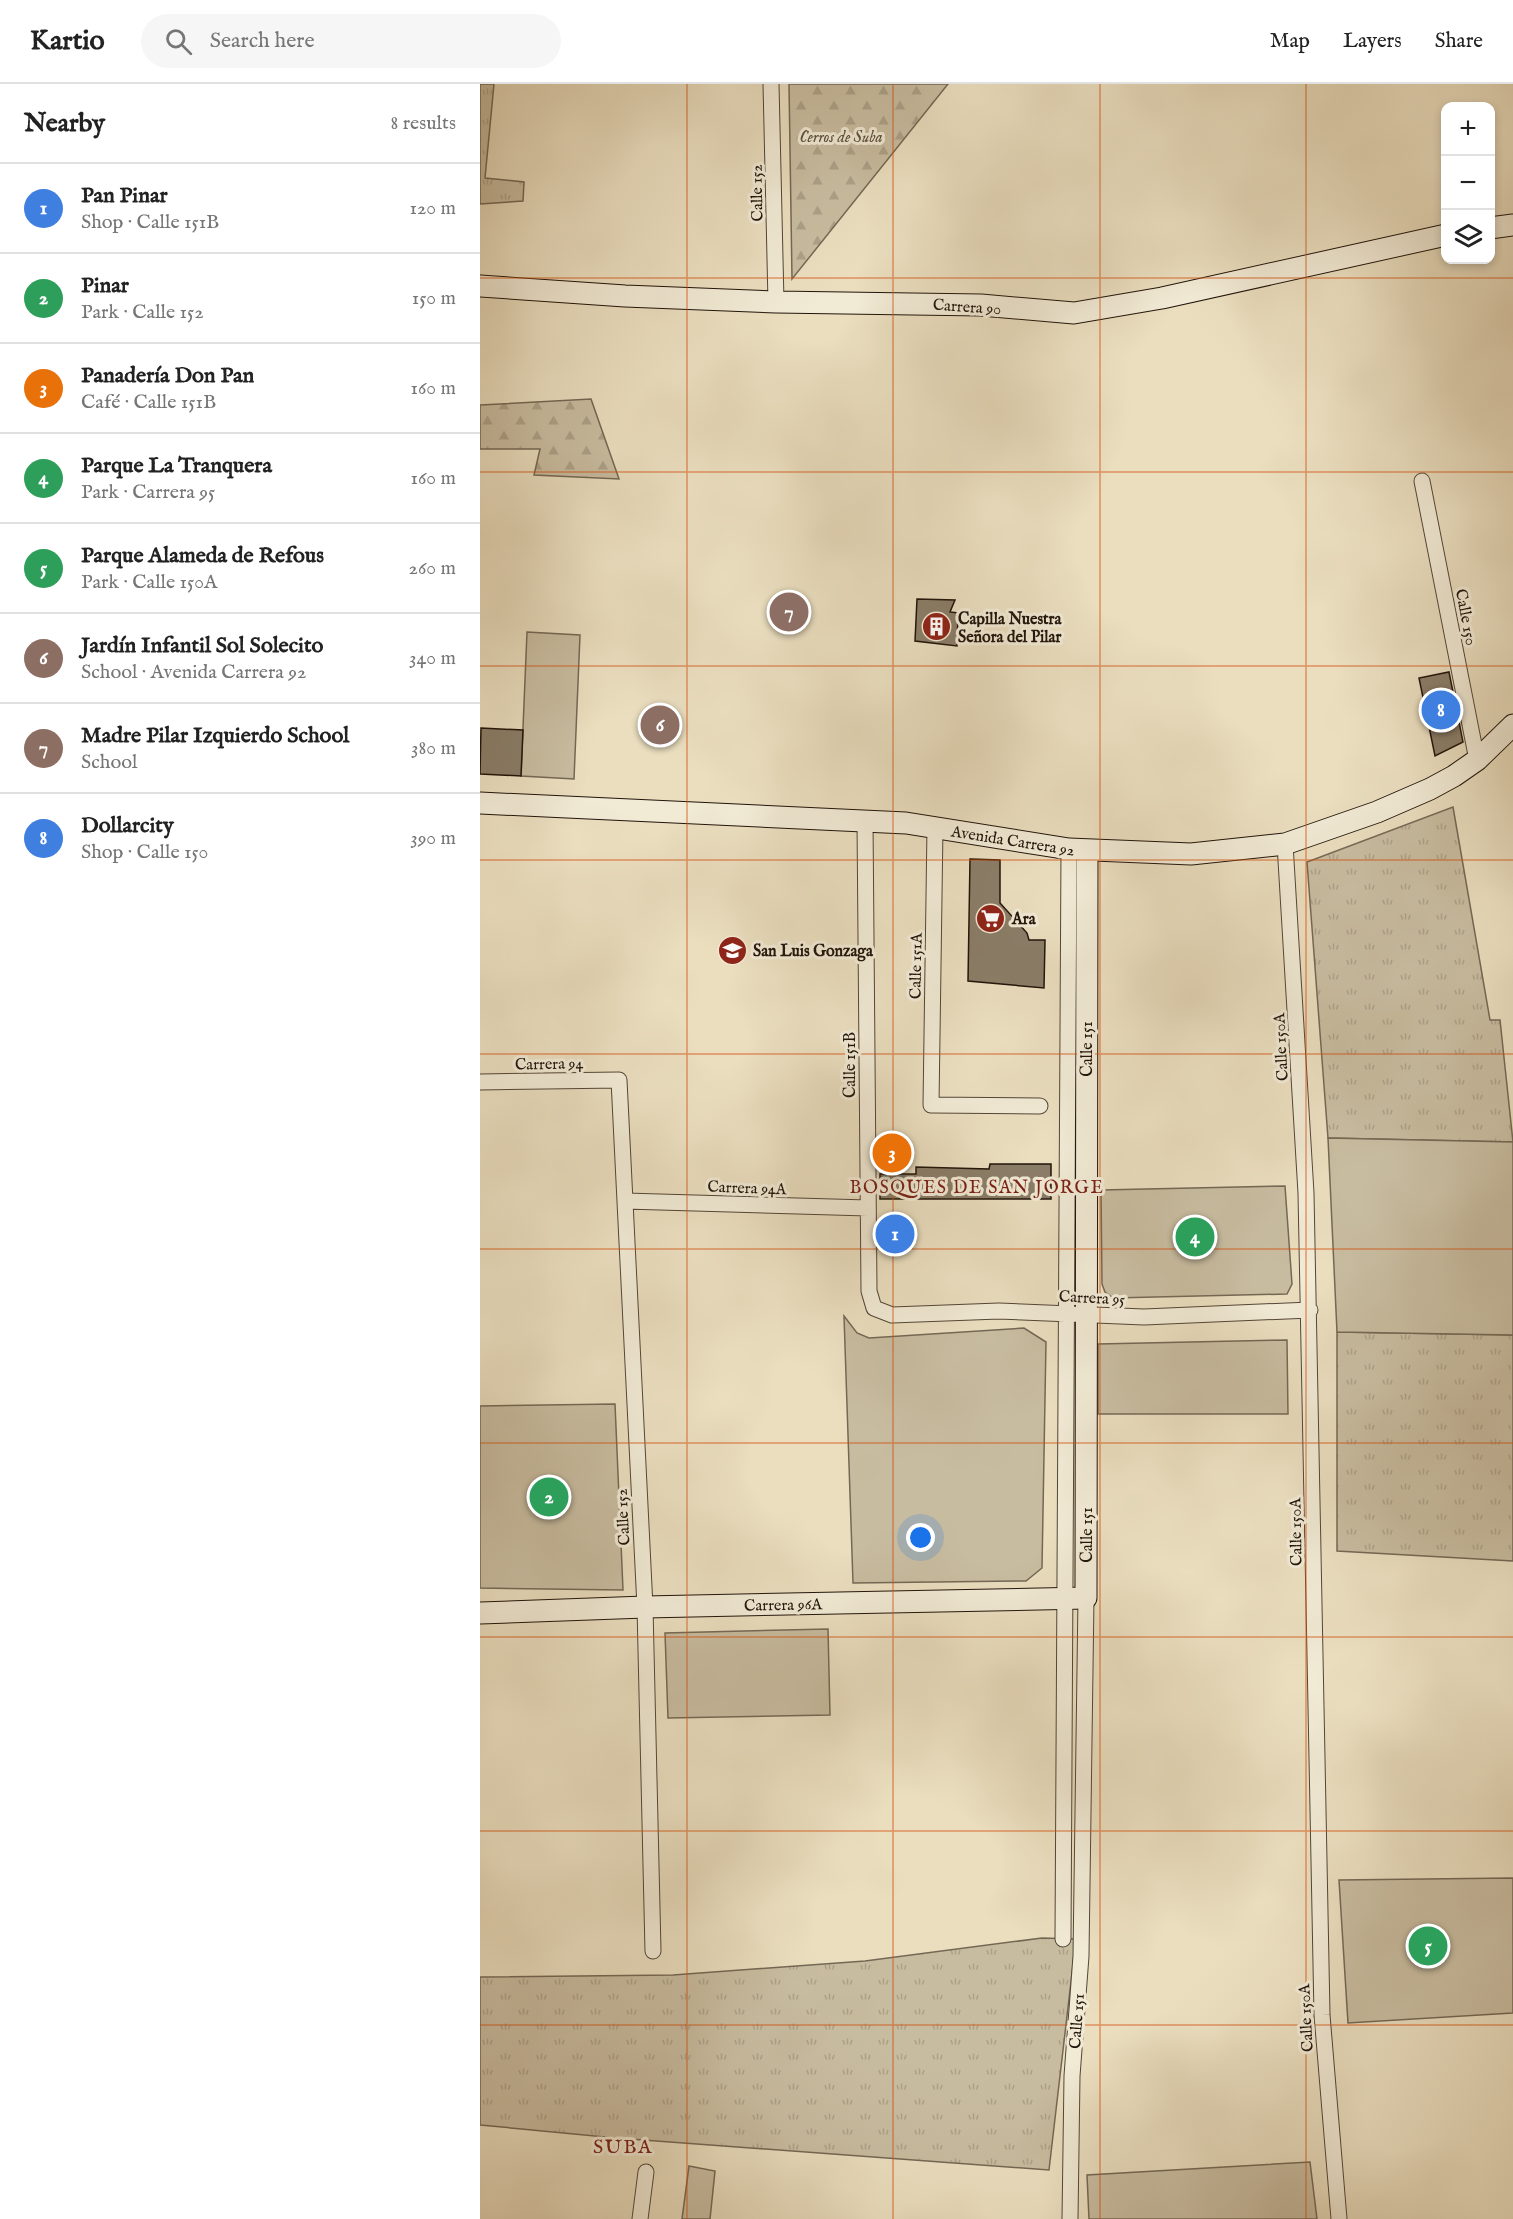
<!DOCTYPE html>
<meta charset="utf-8">
<style>
:root{--surface:#fff;--page:#f6f6f6;--text:#222;--muted:#767676;--line:#e0e0e0;--accent:#8f2418}
body{margin:0;font-family:"IM FELL English",serif;background:var(--page);color:var(--text)}
.controls{position:absolute;right:18px;top:18px;display:grid;overflow:hidden;border-radius:12px;box-shadow:0 3px 9px #0003}
.controls button{width:54px;height:54px;display:grid;place-items:center;padding:0;border:0;border-bottom:2px solid var(--line);background:var(--surface);color:var(--text);font:30px sans-serif}
.you{position:absolute;left:441px;top:1454px;width:21px;height:21px;margin:-15px;border:4px solid #fff;border-radius:50%;background:#1a73e8;box-shadow:0 0 0 9px #1a73e833}
.badge{display:grid;place-items:center;width:39px;height:39px;border-radius:50%;background:var(--accent);color:#fff;font-size:20px;font-weight:700}
.pin{position:absolute;translate:-50% -50%;border:3px solid #fff;box-shadow:0 2px 6px #0006}
.list{margin:0;padding:0;list-style:none}
h2{display:flex;justify-content:space-between;align-items:center;height:78px;margin:0;padding:0 24px;font-size:26px}
h2 small{font-size:20px;font-weight:400;color:var(--muted)}
.list li{display:grid;grid-template-columns:39px 1fr auto;gap:18px;align-items:center;box-sizing:border-box;height:90px;padding:0 24px;border-top:2px solid var(--line)}
.list b{display:block;font-size:22px;white-space:nowrap}
.list p{margin:0;font-size:20px;white-space:nowrap;color:var(--muted)}
.list em{font-size:20px;font-style:normal;color:var(--muted)}
.icon{flex:none;width:33px;height:33px;fill:none;stroke:currentColor;stroke-width:2;stroke-linecap:round;stroke-linejoin:round}
.map{position:relative;flex:none;width:1033px;height:2135px;overflow:hidden}
header{display:flex;align-items:center;gap:36px;box-sizing:border-box;height:84px;padding:0 30px;background:var(--surface);border-bottom:2px solid var(--line)}
header strong{font-size:28px}
nav{display:flex;gap:33px;margin-inline-start:auto;font-size:21px}
.search{width:420px;height:54px;background:var(--page);display:flex;align-items:center;gap:15px;box-sizing:border-box;padding:0 21px;border-radius:33px;color:var(--muted);font-size:22px}
main{display:flex}
aside{flex:1;background:var(--surface)}
.map>svg:first-child{display:block}
.grass{fill:url(#grass-tufts);stroke:#746855;stroke-width:1.5}
.forest{fill:url(#forest-firs);stroke:#746855;stroke-width:1.5}
.park{fill:#c8bca0;stroke:#746855;stroke-width:1.5}
.building{fill:#8a7d68;stroke:#21140a;stroke-width:1.5}
.lines{fill:none;stroke-linecap:round;stroke-linejoin:round}
.street-casing{stroke:#534637;stroke-width:17}
.secondary-casing{stroke:#21140a;stroke-width:23}
.street{stroke:#f1ead5;stroke-width:15}
.secondary{stroke:#f1ead5;stroke-width:21}
.grid{fill:none;stroke:#d4520c;stroke-width:1.5;stroke-opacity:0.55}
.labels{text-anchor:middle;stroke-width:6;stroke-linejoin:round;paint-order:stroke}
.park-label{font-size:16px;font-style:italic;fill:#5b4f3e;stroke:#f1ead5}
.street-label{font-size:16px;fill:#21140a;stroke:#f1ead5}
.poi-label{font-size:16px;font-weight:bold;fill:#21140a;stroke:#f1ead5;text-anchor:start}
.neighbourhood-label{font-size:18px;letter-spacing:1.5px;fill:#7a1f14;stroke:#f1ead5}
.quarter-label{font-size:20px;letter-spacing:1.5px;fill:#7a1f14;stroke:#f1ead5}
</style>
<header>
<strong>Kartio</strong>
<div class="search"><svg class="icon" aria-label="search" viewBox="0 0 24 24"><circle cx="10" cy="10" r="6"/><path d="M15 15l6 6"/></svg>Search here</div>
<nav><a>Map</a><a>Layers</a><a>Share</a></nav>
</header>
<main>
<aside>
<h2>Nearby<small>8 results</small></h2>
<ul class="list">
<li><span class="badge" style="background:#3f7fe0">1</span><div><b>Pan Pinar</b><p>Shop · Calle 151B</p></div><em>120 m</em></li>
<li><span class="badge" style="background:#2e9e5b">2</span><div><b>Pinar</b><p>Park · Calle 152</p></div><em>150 m</em></li>
<li><span class="badge" style="background:#e8710a">3</span><div><b>Panadería Don Pan</b><p>Café · Calle 151B</p></div><em>160 m</em></li>
<li><span class="badge" style="background:#2e9e5b">4</span><div><b>Parque La Tranquera</b><p>Park · Carrera 95</p></div><em>160 m</em></li>
<li><span class="badge" style="background:#2e9e5b">5</span><div><b>Parque Alameda de Refous</b><p>Park · Calle 150A</p></div><em>260 m</em></li>
<li><span class="badge" style="background:#8d6e63">6</span><div><b>Jardín Infantil Sol Solecito</b><p>School · Avenida Carrera 92</p></div><em>340 m</em></li>
<li><span class="badge" style="background:#8d6e63">7</span><div><b>Madre Pilar Izquierdo School</b><p>School</p></div><em>380 m</em></li>
<li><span class="badge" style="background:#3f7fe0">8</span><div><b>Dollarcity</b><p>Shop · Calle 150</p></div><em>390 m</em></li>
</ul>
</aside>
<div class="map">
<svg width="1033" height="2135" viewBox="0 0 1033 2135">
<defs>
<pattern id="grass-tufts" width="24" height="20" patternUnits="userSpaceOnUse" patternTransform="scale(1.5)"><rect width="24" height="20" fill="#c8bca0"/><path d="M3 7l-1-3M5 7V3M7 7l1-3M15 17l-1-3M17 17v-4M19 17l1-3" fill="none" stroke="#aca188"/></pattern>
<pattern id="forest-firs" width="22" height="20" patternUnits="userSpaceOnUse" patternTransform="scale(1.5)"><rect width="22" height="20" fill="#c8bca0"/><path d="M5 1l3.5 6h-7zM16 11l3.5 6h-7z" fill="#aca188"/></pattern>
</defs>
<rect width="100%" height="100%" fill="#eadebf"/>
<filter id="stains"><feTurbulence type="fractalNoise" baseFrequency=".00333" numOctaves="4"/><feColorMatrix values="0 0 0 0 .2 0 0 0 0 .09 0 0 0 0 .02 0 0 0 .5 -.17"/></filter>
<radialGradient id="worn" r=".72"><stop offset=".6" stop-color="#630" stop-opacity="0"/><stop offset="1" stop-color="#630" stop-opacity=".3"/></radialGradient>
<path class="grass" d="M0 0H14L5 94 44 98 43 117 0 120Z
M973 723 1010 936H1020L1033 1058 848 1054 827 778Z
M857 1248 1033 1251V1477L857 1467Z
M562 1854 596 1855 569 2086 136 2054 0 2041V1893L193 1891 385 1877Z"/>
<path class="forest" d="M309 0H468L312 195Z
M111 315 139 395 54 391 60 365H0V321Z"/>
<path class="park" d="M47 548 100 551 94 695 41 692Z
M848 1054 1033 1058V1251L857 1248Z
M805 1102 812 1200 807 1210 633 1214 625 1208 622 1200 621 1106Z
M364 1232 377 1249 389 1254 544 1244 566 1258 562 1484 546 1497 373 1499Z
M807 1256 808 1330H618V1260Z
M135 1320 143 1506 0 1504V1322Z
M348 1545 350 1631 188 1634 185 1549Z
M1033 1794V1929L868 1939 859 1796Z
M830 2078 837 2135H609L607 2091Z
M209 2082 235 2087 230 2135H202Z"/>
<path class="building" d="M437 515 475 516 470 528 478 529 477 562 435 557Z
M969 588 983 658 955 672 939 594Z
M1 644 43 646 41 692 0 690Z
M490 775 520 776V819L547 849 549 856H565L564 904 488 897Z
M510 1080H571V1115H400V1090H436V1083L509 1085Z"/>
<g class="lines">
<defs>
<path id="street" d="M291 0 296 218
M942 397 997 676
M385 737 389 1207 394 1224 412 1231 519 1227 664 1233 830 1226
M455 743 451 1021 560 1022
M805 760 826 1109 842 1931 859 2135
M0 998 139 996 165 1523 173 1867
M145 1117 388 1124
M583 1855 589 765
M160 2135 166 2088
M590 2135 592 1992 601 1872 606 1514"/>
<path id="secondary" d="M1010 144 1033 141
M0 202 145 212 296 218 501 221 594 229 682 214 966 151
M0 719 426 739 589 765 711 770 805 760 897 728 950 705 974 692 997 676 1033 641
M0 1529 165 1523 606 1514 607 767"/>
</defs>
<use href="#street" class="street-casing"/>
<use href="#secondary" class="secondary-casing"/>
<use href="#street" class="street"/>
<use href="#secondary" class="secondary"/>
</g>
<path class="grid" d="M207 0V2135M413 0V2135M620 0V2135M826 0V2135M0 194H1033M0 388H1033M0 582H1033M0 776H1033M0 970H1033M0 1165H1033M0 1359H1033M0 1553H1033M0 1747H1033M0 1941H1033"/>
<defs>
<symbol id="building-disc" viewBox="-11 -11 22 22"><circle r="9.5" fill="#8f2418" stroke="#f1ead5"/><path d="M-4-6H4V6H1V3H-1V6H-4ZM-2.5-4.3h1.7v1.8h-1.7ZM.8-4.3h1.7v1.8H.8ZM-2.5-1h1.7V.8h-1.7ZM.8-1h1.7V.8H.8Z" fill="#fff"/></symbol>
<symbol id="supermarket-disc" viewBox="-11 -11 22 22"><circle r="9.5" fill="#8f2418" stroke="#f1ead5"/><path d="M-6-5.5h2.5l.6 2H6L4.5 2H-2.5L-4.4-4H-6ZM-1.5 3.2a1.3 1.3 0 1 0 .1 0ZM3 3.2a1.3 1.3 0 1 0 .1 0Z" fill="#fff"/></symbol>
<symbol id="school-disc" viewBox="-11 -11 22 22"><circle r="9.5" fill="#8f2418" stroke="#f1ead5"/><path d="M0-5L7-2L0 1L-7-2ZM-4 1L0 2.5L4 1V4Q0 6-4 4Z" fill="#fff"/></symbol>
</defs>
<g fill-rule="evenodd">
<use href="#building-disc" x="440" y="526" width="33" height="33"/>
<use href="#supermarket-disc" x="494" y="818" width="33" height="33"/>
<use href="#school-disc" x="236" y="850" width="33" height="33"/>
</g>
<g class="labels">
<g class="park-label">
<text x="361" y="58">Cerros de Suba</text>
</g>
<g class="street-label">
<text transform="translate(276 109) rotate(-91)" y="6">Calle 152</text>
<text transform="translate(487 222) rotate(4)" y="6">Carrera 90</text>
<text transform="translate(987 533) rotate(79)" y="6">Calle 150</text>
<text transform="translate(533 756) rotate(9)" y="6">Avenida Carrera 92</text>
<text transform="translate(435 882) rotate(-89)" y="6">Calle 151A</text>
<text transform="translate(800 963) rotate(-93)" y="6">Calle 150A</text>
<text transform="translate(606 965) rotate(-90)" y="6">Calle 151</text>
<text transform="translate(69 979) rotate(-1)" y="6">Carrera 94</text>
<text transform="translate(369 981) rotate(-90)" y="6">Calle 151B</text>
<text transform="translate(267 1103) rotate(2)" y="6">Carrera 94A</text>
<text transform="translate(612 1213) rotate(3)" y="6">Carrera 95</text>
<text transform="translate(142 1433) rotate(-93)" y="6">Calle 152</text>
<text transform="translate(815 1448) rotate(-91)" y="6">Calle 150A</text>
<text transform="translate(606 1451) rotate(-90)" y="6">Calle 151</text>
<text transform="translate(303 1520) rotate(-1)" y="6">Carrera 96A</text>
<text transform="translate(825 1934) rotate(-93)" y="6">Calle 150A</text>
<text transform="translate(596 1937) rotate(-86)" y="6">Calle 151</text>
</g>
<g class="poi-label">
<text x="478" y="540">Capilla Nuestra<tspan x="478" dy="18">Señora del Pilar</tspan></text>
<text x="532" y="840">Ara</text>
<text x="273" y="872">San Luis Gonzaga</text>
</g>
<g class="neighbourhood-label">
<text x="497" y="1109">BOSQUES DE SAN JORGE</text>
</g>
<g class="quarter-label">
<text x="143" y="2069">SUBA</text>
</g>
</g>
<rect width="100%" height="100%" filter="url(#stains)"/>
<rect width="100%" height="100%" fill="url(#worn)"/>
</svg>
<div class="controls">
<button>+</button>
<button>−</button>
<button><svg class="icon" aria-label="layers" viewBox="0 0 24 24"><path d="M12 4l9 5-9 5-9-5zM3 14l9 5 9-5"/></svg></button>
</div>
<div class="you"></div>
<div class="pin badge" style="left:415px;top:1150px;background:#3f7fe0">1</div>
<div class="pin badge" style="left:69px;top:1413px;background:#2e9e5b">2</div>
<div class="pin badge" style="left:412px;top:1069px;background:#e8710a">3</div>
<div class="pin badge" style="left:715px;top:1153px;background:#2e9e5b">4</div>
<div class="pin badge" style="left:948px;top:1862px;background:#2e9e5b">5</div>
<div class="pin badge" style="left:180px;top:641px;background:#8d6e63">6</div>
<div class="pin badge" style="left:309px;top:528px;background:#8d6e63">7</div>
<div class="pin badge" style="left:961px;top:626px;background:#3f7fe0">8</div>
</div>
</main>
